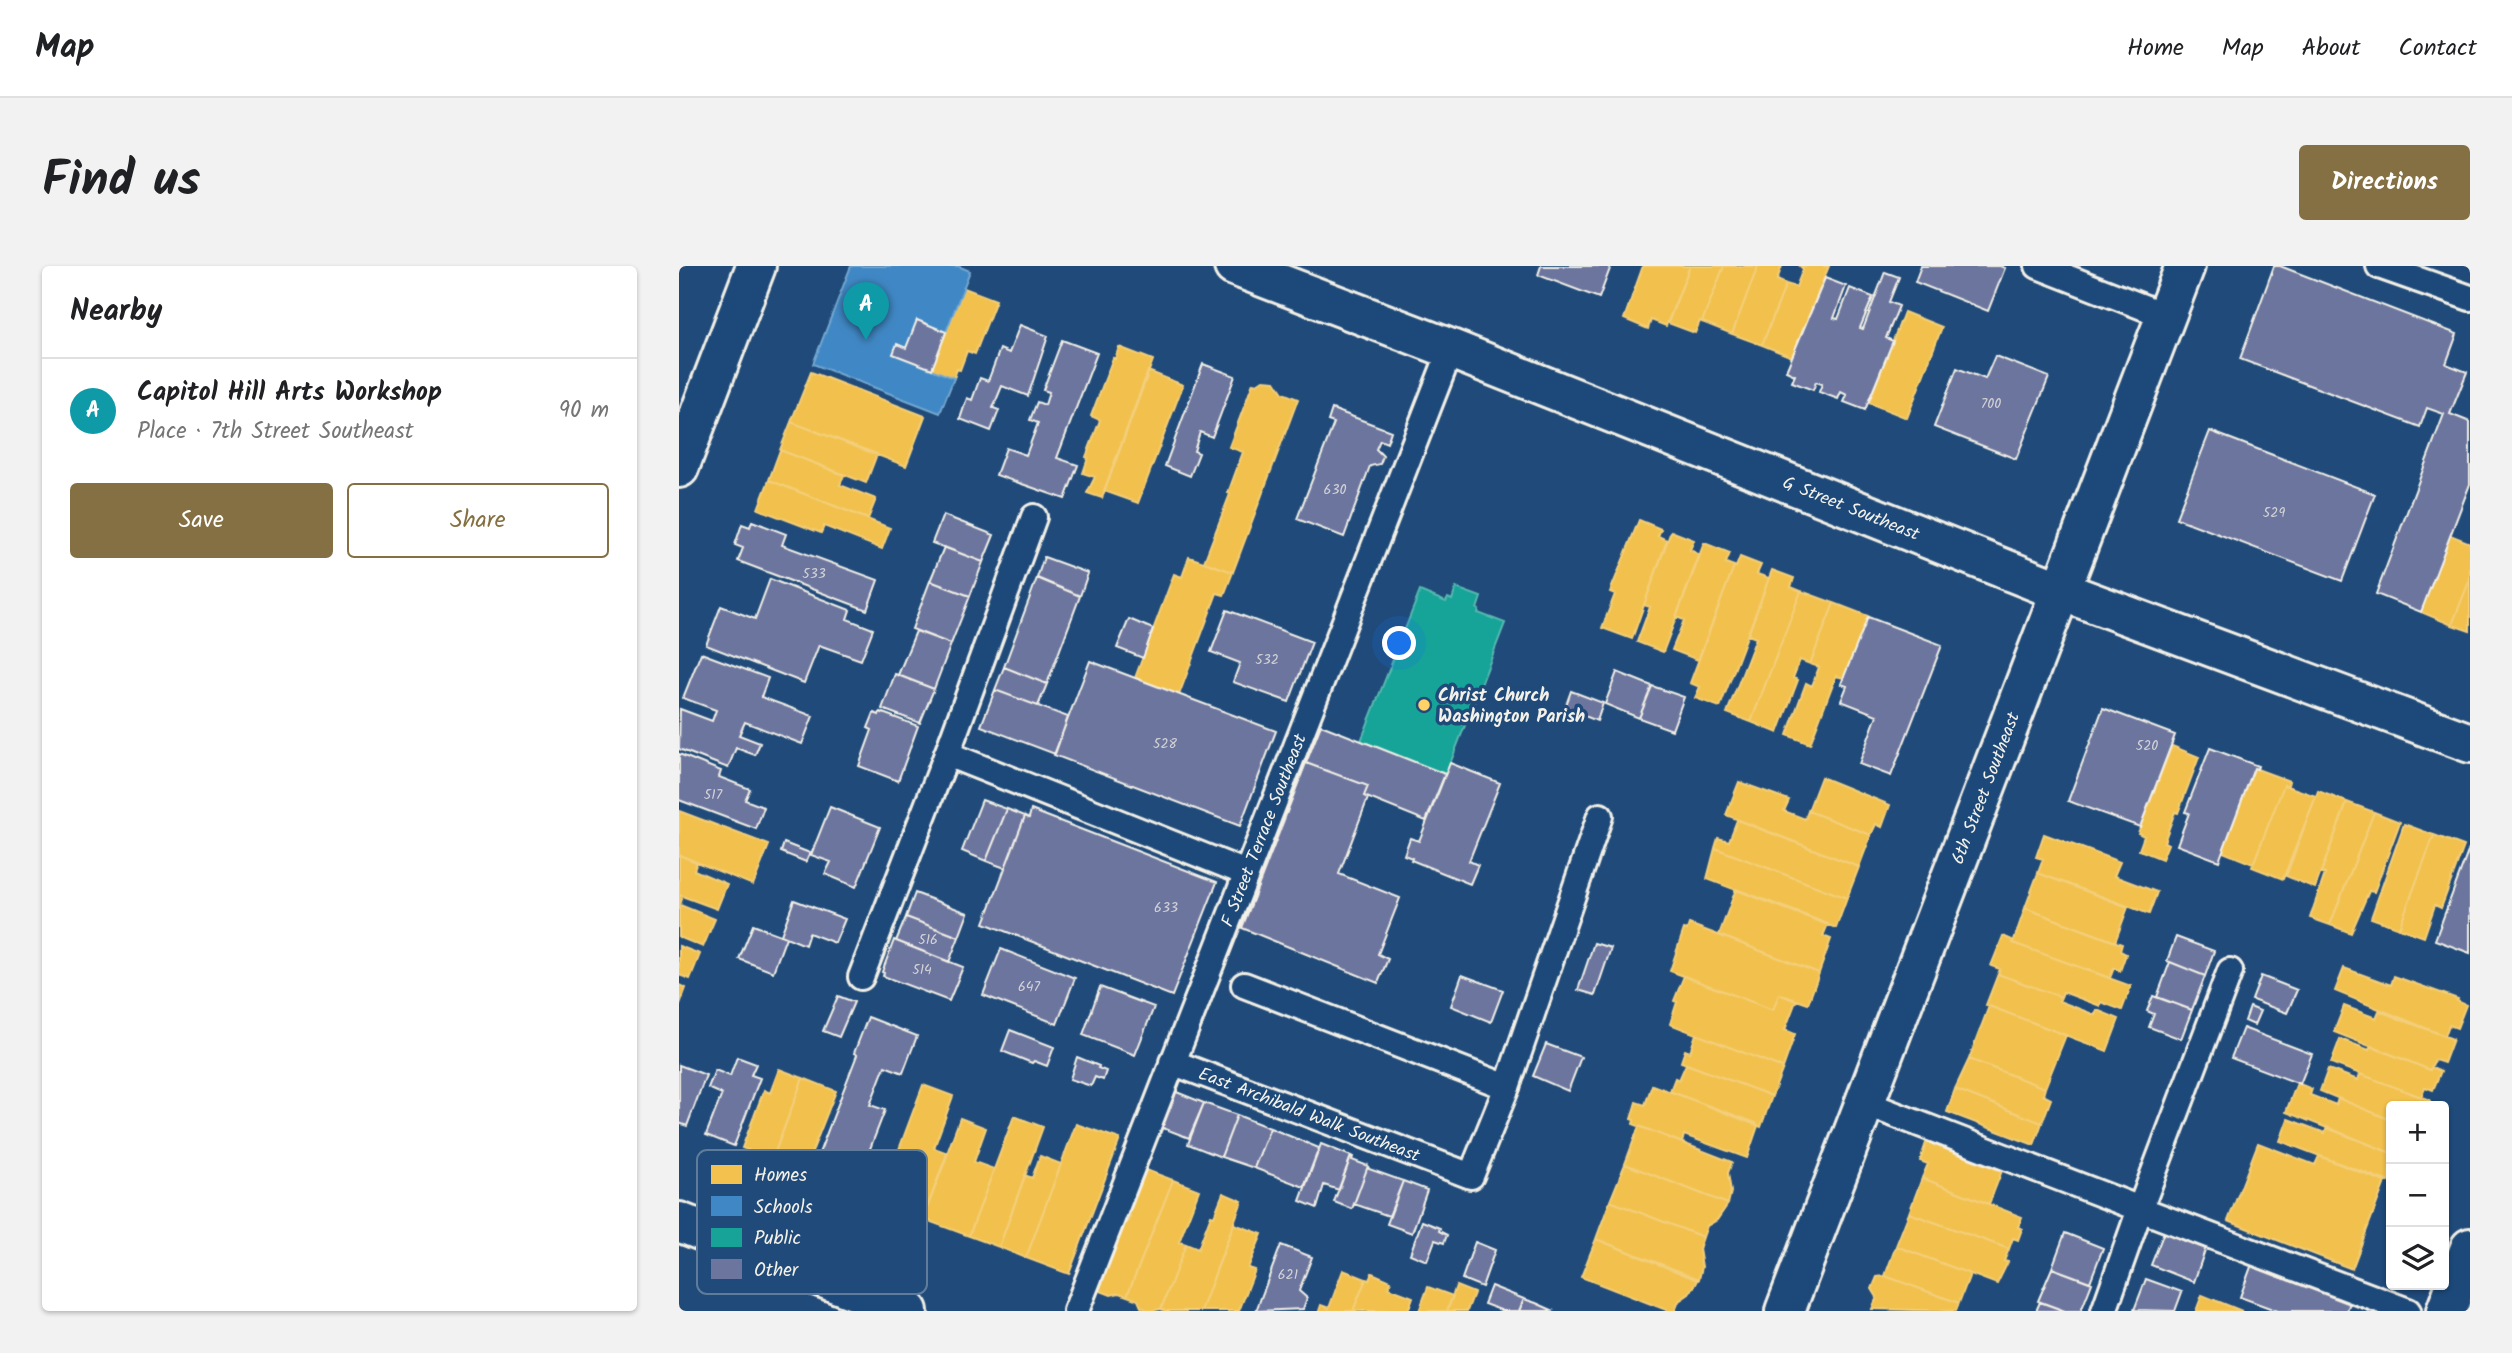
<!DOCTYPE html>
<meta charset="utf-8">
<style>
:root{--surface:#fff;--page:#f2f2f2;--text:#202124;--muted:#757577;--line:#e0e0e0;--accent:#847042}
body{margin:0;font-family:Kalam,sans-serif;background:var(--page);color:var(--text)}
.controls{position:absolute;right:21px;bottom:21px;display:grid;overflow:hidden;border-radius:7px;box-shadow:0 2px 5px #0004}
.controls button{width:63px;height:63px;display:grid;place-items:center;padding:0;border:0;border-bottom:2px solid var(--line);background:var(--surface);color:var(--text);font:35px sans-serif}
.you{position:absolute;left:721px;top:378px;width:24px;height:24px;margin:-18px;border:5px solid #fff;border-radius:50%;background:#1a73e8;box-shadow:0 0 0 10px #1a73e833}
.badge{display:grid;place-items:center;width:46px;height:46px;border-radius:50%;background:var(--accent);color:#fff;font-size:23px;font-weight:700}
.pin{position:absolute;translate:-50% -58px;filter:drop-shadow(0 2px 4px #0008)}
.pin::after{content:'';position:absolute;top:37px;width:24px;height:21px;background:inherit;clip-path:polygon(0 0,100% 0,50% 100%)}
.list{margin:0;padding:0;list-style:none}
h2{display:flex;justify-content:space-between;align-items:center;height:91px;margin:0;padding:0 28px;font-size:30px}
h2 small{font-size:23px;font-weight:400;color:var(--muted)}
.list li{display:grid;grid-template-columns:46px 1fr auto;gap:21px;align-items:center;box-sizing:border-box;height:105px;padding:0 28px;border-top:2px solid var(--line)}
.list b{display:block;font-size:26px;white-space:nowrap}
.list p{margin:0;font-size:23px;white-space:nowrap;color:var(--muted)}
.list em{font-size:23px;font-style:normal;color:var(--muted)}
.actions{display:flex;gap:14px;padding:21px 28px}
.actions a{flex:1;padding:16px 0;border:2px solid var(--accent);border-radius:7px;text-align:center;font-size:24px;color:var(--accent)}
.actions .main{background:var(--accent);color:#fff}
.icon{flex:none;width:38px;height:38px;fill:none;stroke:currentColor;stroke-width:2;stroke-linecap:round;stroke-linejoin:round}
.map{position:relative;flex:none;width:1791px;height:1045px;overflow:hidden;border-radius:7px}
header{display:flex;align-items:center;gap:42px;box-sizing:border-box;height:98px;padding:0 35px;background:var(--surface);border-bottom:2px solid var(--line)}
header strong{font-size:33px}
nav{display:flex;gap:38px;margin-inline-start:auto;font-size:24px}
.intro{display:flex;align-items:center;justify-content:space-between;box-sizing:border-box;height:168px;padding:0 42px}
h1{margin:0;font-size:49px}
.button{padding:18px 32px;border-radius:7px;background:var(--accent);color:#fff;font-size:24px;font-weight:700}
main{display:flex;gap:42px;padding:0 42px}
aside{flex:1;background:var(--surface);border-radius:7px;box-shadow:0 2px 5px #0004}
.map>svg:first-child{display:block}
.homes{fill:#f2c14e;stroke:#f3cf7c;stroke-width:2}
.schools{fill:#3f88c5;stroke:#75a8d0;stroke-width:2}
.public{fill:#17a398;stroke:#59bab0;stroke-width:2}
.building{fill:#6c759e;stroke:#f4f1e8;stroke-width:2}
.lines{fill:none;stroke-linecap:round;stroke-linejoin:round}
.lane-casing{stroke:#f4f1e8;stroke-width:30}
.street-casing{stroke:#f4f1e8;stroke-width:44}
.secondary-casing{stroke:#f4f1e8;stroke-width:44}
.lane{stroke:#1f4a7a;stroke-width:24}
.street{stroke:#1f4a7a;stroke-width:38}
.secondary{stroke:#1f4a7a;stroke-width:38}
.poi-dot{fill:#ffd166;stroke:#1f4a7a;stroke-width:2.5}
.labels{text-anchor:middle;stroke-width:7;stroke-linejoin:round;paint-order:stroke}
.number-label{font-size:14px;fill:#d2d2d6}
.street-label{font-size:18px;fill:#f4f1e8;stroke:#1f4a7a}
.poi-label{font-size:18px;font-weight:bold;fill:#f4f1e8;stroke:#1f4a7a;text-anchor:start}
.key{fill:#1f4a7a;stroke:#5f7c9b;stroke-width:2}
.key-label{font-size:19px;fill:#f4f1e8}
</style>
<header>
<strong>Map</strong>
<nav><a>Home</a><a>Map</a><a>About</a><a>Contact</a></nav>
</header>
<div class="intro"><h1>Find us</h1><a class="button">Directions</a></div>
<main>
<aside>
<h2>Nearby<small></small></h2>
<ul class="list">
<li><span class="badge" style="background:#0f9aa8">A</span><div><b>Capitol Hill Arts Workshop</b><p>Place · 7th Street Southeast</p></div><em>90 m</em></li>
</ul>
<div class="actions"><a class="main">Save</a><a>Share</a></div>
</aside>
<div class="map">
<svg width="1791" height="1045" viewBox="0 0 1791 1045">
<rect width="100%" height="100%" fill="#1f4a7a"/>
<filter id="ink" filterUnits="userSpaceOnUse"><feTurbulence type="fractalNoise" baseFrequency=".0143" numOctaves="2"/><feDisplacementMap in="SourceGraphic" scale="14" xChannelSelector="R" yChannelSelector="G"/><feConvolveMatrix kernelMatrix="1 2 1 2 8 2 1 2 1" color-interpolation-filters="sRGB"/></filter>
<g filter="url(#ink)">
<path class="homes" d="M964 0H1011L987 60 972 54 969 63 945 53Z
M1011 0H1045L1023 56 1021 55 1016 67 989 57Z
M1045 0H1079L1053 68 1023 56Z
M1079 0H1103L1098 14 1107 18 1083 79 1053 68Z
M1121 0H1150L1113 91 1083 79 1107 18 1117 21 1124 3Z
M285 22 317 34 296 88 288 85 281 104 278 103 275 112 253 103Z
M1225 46 1263 61 1228 152 1190 137Z
M440 81 474 94 423 232 408 227 416 211 404 207 409 192 407 191 421 154 412 150 434 92 436 93Z
M469 105 504 119 459 237 425 225Z
M132 106 246 150 227 200 112 156Z
M584 114 596 115 604 127 619 133 554 306 525 296 551 228 549 227 564 186 550 181 574 117 578 118Z
M112 156 198 188 187 217 101 184Z
M101 184 165 209 161 219 197 233 189 253 90 214Z
M90 214 211 262 203 283 145 260 142 267 79 243Z
M960 254 982 263 979 270 988 274 953 373 923 362 936 328 931 326Z
M992 265 1015 274 1011 284 1021 289 984 386 958 376 971 341 965 339Z
M1771 269 1791 277V313L1773 359 1742 346Z
M1025 277 1051 287 1047 297 1055 300 1019 394 993 384 1005 354 997 351Z
M510 291 554 306 545 329 538 327 500 429 456 412 495 308 503 311Z
M1061 291 1082 299 1078 308 1090 312 1041 441 1016 432 1021 421 1011 417 1055 300 1057 301Z
M1093 304 1115 312 1112 321 1122 325 1072 456 1048 447 1077 372 1069 369Z
M1791 313V365L1773 359Z
M1122 325 1155 337 1131 398 1121 394 1114 412 1119 414 1099 467 1072 456Z
M1155 337 1189 350 1165 412 1157 410 1131 478 1108 469 1127 417 1133 420 1140 401 1131 398Z
M1493 480 1520 491 1499 547 1496 546 1485 576 1489 578 1483 593 1460 584 1465 570 1459 567Z
M1575 502 1610 515 1609 519H1605L1574 598 1544 586Z
M1142 511 1211 539 1203 561 1197 558 1192 569 1129 545Z
M1060 516 1110 534 1105 545 1126 553 1129 545 1192 569 1180 601 1047 549Z
M1605 519 1637 530 1604 613 1573 601Z
M1639 525 1668 536 1636 622 1607 610Z
M1668 536 1695 546 1651 659 1631 652 1646 608 1642 607Z
M0 545 90 579 74 619 0 589Z
M1695 546 1721 556 1695 626 1690 625 1672 667 1651 659Z
M1058 554 1180 601 1168 632 1036 582 1039 572 1050 575Z
M1725 558 1755 569 1720 662 1692 652Z
M1365 568 1441 596 1435 610 1478 626 1470 648 1359 607 1364 593 1357 591Z
M1755 569 1785 580 1762 642 1756 639 1745 671 1720 662Z
M1036 582 1168 632 1157 662 1028 613Z
M0 589 18 596 15 604 48 618 38 643 0 629Z
M1359 607 1449 641 1436 676 1346 642Z
M1057 623 1149 658 1144 670 1152 673 1140 707 1040 669Z
M0 629 4 630 1 639 36 653 24 681 0 671Z
M1346 642 1443 678 1441 685 1447 688 1441 705 1435 702 1431 712 1334 677Z
M1010 658 1140 707 1129 738 1100 728 1094 744 991 705 1005 663 1008 664Z
M1324 670 1333 674 1334 677 1452 720 1443 744 1422 736 1421 740 1384 726 1382 731 1319 708 1321 703 1312 700Z
M0 680 21 688 11 713 0 709Z
M1665 702 1712 719 1715 710 1779 733 1778 735 1787 739 1778 762 1770 759 1766 770 1656 725Z
M1319 708 1382 731 1380 735 1416 749 1418 744 1440 753 1428 785 1307 739Z
M1005 710 1094 744 1100 728 1117 735 1106 764 1116 768 1104 802 991 758 998 736 995 735Z
M0 719 7 722 0 741Z
M1310 740 1387 769 1366 822 1290 793Z
M1665 740 1697 752 1700 745 1774 773 1765 797 1756 794 1751 804 1655 766Z
M1017 768 1104 802 1093 830 1002 796 1006 784 1011 786Z
M1661 773 1690 784 1692 780 1751 804 1753 801 1762 805 1754 824 1746 821 1742 831 1652 797Z
M1290 793 1366 822 1364 829 1372 833 1363 857 1276 823Z
M1007 798 1093 830 1082 861 991 825 996 812 1000 814Z
M100 803 124 812 93 894 63 882 85 824 91 827Z
M1649 803 1679 814 1681 808 1751 834 1749 840H1712V854L1641 825Z
M124 812 157 825 125 906 93 894Z
M1618 817 1633 823 1631 829 1657 839 1659 832 1712 854V887L1607 846Z
M244 819 274 830 255 882 269 887 244 953 200 937Z
M973 819 1077 857 1079 860 1068 892 1005 869 1003 877 954 858 955 854 952 853 957 836 966 839Z
M1276 823 1363 857 1355 879 1268 846Z
M335 850 364 861 320 981 290 970Z
M281 852 307 862 295 896 315 903 290 970 244 953Z
M1609 853 1646 867 1648 861 1712 887 1710 916 1601 875Z
M397 858 441 873 390 1008 347 992Z
M960 860 1053 896 1049 907 1052 926 1049 938 946 898Z
M1248 874 1324 902 1310 938 1243 912 1249 898 1241 895Z
M1579 877 1636 899 1640 890 1706 916 1673 1003 1549 955Z
M361 890 382 898 347 992 320 981 346 909 353 912Z
M946 898 1049 938 1038 954 1028 960 1024 971 931 935Z
M467 904 494 914 448 1030 440 1027 432 1029 419 1024 417 1018 440 954 448 957 451 950 442 946 449 927 457 930Z
M1243 912 1343 951 1339 961 1343 963 1339 974 1334 972 1330 983 1230 947Z
M494 914 520 924 500 976 507 978 482 1043 471 1045 462 1041 459 1034 448 1030Z
M544 927 563 935 522 1045H486L482 1043 507 978 519 983 532 949 535 950Z
M931 935 1024 971 1020 983 1023 1001 1020 1013 917 973Z
M1230 947 1330 983 1325 995 1329 996 1318 1018 1217 980Z
M555 958 583 968 569 1002 576 1004 560 1045H522Z
M917 973 1019 1014 1017 1018 1010 1028 1000 1035 996 1045H990L902 1011Z
M1217 980 1291 1008 1280 1037 1206 1010Z
M664 1004 687 1013 674 1045H640L642 1039 650 1042Z
M693 1007 712 1015 710 1022 734 1031 729 1045H674L687 1013 690 1014Z
M1206 1010 1280 1037 1277 1045 1193 1043 1198 1031 1193 1023 1198 1011Z
M777 1020 795 1027 788 1045H768Z
M749 1021 774 1030 768 1045H740Z
M1523 1029 1563 1045H1517Z"/>
<path class="schools" d="M172 0H279L291 5 267 66 238 54 227 82 218 78 214 88 275 112 261 147 134 98Z"/>
<path class="public" d="M777 322 802 331 798 343 800 344 799 347 826 357 767 508 682 475 741 325 767 336 769 332 773 334Z"/>
<path class="building" d="M862 0H932L920 32 859 9Z
M1242 0H1321L1326 2 1309 45 1236 16Z
M1595 0H1601L1778 68 1767 98 1788 106 1771 148 1791 156V218L1742 346 1697 328 1765 148 1748 142 1741 161 1561 93Z
M1206 6 1220 11 1210 36 1220 40 1207 72 1214 75 1186 144 1165 136 1168 129 1162 126 1159 133 1140 126 1143 118 1137 116 1134 124 1113 116 1116 109 1107 105 1146 12 1167 20 1155 52 1159 53 1171 22 1194 31 1181 62 1184 63Z
M238 54 267 66 253 103 214 88 218 78 227 82Z
M341 59 369 70 349 130 323 120 314 142 320 144 312 165 281 153 288 132 293 134 301 112 309 115 321 83 330 87Z
M383 74 418 87 378 192 399 199 386 233 317 209 327 182 347 189 359 157 351 154 358 136 366 139 370 126 364 124Z
M1316 90 1370 111 1337 193 1255 161 1278 102 1306 113Z
M524 98 556 110 533 171 521 166 515 185 520 187 511 210 486 200Z
M653 143 712 165 708 177 701 174 697 183 704 190 701 198 691 200 665 271 618 253 655 157 649 155Z
M1531 165 1696 228 1663 315 1497 252Z
M264 249 315 269 304 296 253 277Z
M73 255 107 268 103 279 199 314 188 344 59 295 64 282 56 279 63 258 71 261Z
M265 281 304 296 291 330 251 315Z
M365 291 409 307 401 330 358 312Z
M358 312 401 330 368 418 325 401Z
M91 313 171 344 168 353 194 363 182 394 140 379 125 417 27 379 42 340 76 353Z
M251 315 291 330 272 378 233 363Z
M548 344 633 376 610 436 554 416 561 397 532 386Z
M1189 351 1263 379 1212 510 1180 498 1198 449 1162 435 1168 420 1162 418Z
M450 353 474 363 464 392 438 382Z
M237 365 272 378 255 423 219 409Z
M22 387 89 412 82 431 134 450 123 478 66 456 60 469 81 477 76 489 57 482 49 502 0 483 1 443 33 455 37 444 4 432Z
M411 395 597 465 561 560 375 489Z
M325 401 368 418 359 440 316 424Z
M938 406 973 420 960 452 926 438Z
M216 408 255 423 241 457 203 443Z
M973 420 1005 431 993 464 960 452Z
M316 424 389 451 376 488 302 460Z
M892 425 924 437 918 455 886 442Z
M1424 442 1496 469 1461 561 1389 535Z
M201 446 239 460 219 515 180 500 193 464 189 462 195 447 200 449Z
M642 459 766 508 747 555 685 530 689 520 627 497Z
M1531 482 1579 500 1578 503 1575 502 1540 595 1498 579 1510 547 1506 546Z
M0 488 42 505 40 511 71 523 66 534 85 541 77 563 0 534Z
M627 497 689 520 685 530 689 532 660 608 721 632 699 688 709 693 699 717 563 662Z
M771 497 821 517 790 595 799 599 791 618 732 594 733 592 725 589 731 572 740 575Z
M303 534 328 543 307 595 283 585Z
M151 541 201 561 177 621 146 608 152 596 132 589Z
M328 543 346 550 326 602 307 595Z
M352 544 538 616 493 730 305 657 346 550 350 552Z
M105 577 131 587 127 596 102 586Z
M1790 583H1791V687L1756 674Z
M236 627 289 647 280 671 227 651Z
M115 634 166 653 156 677 130 667 126 679 102 669Z
M227 651 280 671 270 696 217 675Z
M74 659 107 671 94 706 60 693Z
M1497 671 1535 685 1526 710 1488 695Z
M215 674 284 701 270 735 204 710 205 707 203 706Z
M915 677 932 682 916 729 899 724Z
M322 683 396 712 378 758 304 729Z
M1491 696 1526 710 1513 744 1478 731Z
M783 709 824 724 812 756 772 740Z
M1582 710 1618 724 1608 747 1573 734Z
M421 721 475 741 456 789 404 769Z
M159 730 175 736 160 771 144 765Z
M1474 730 1513 744 1502 773 1470 761 1475 748 1468 745Z
M1571 741 1581 745 1575 759 1566 755Z
M189 751 238 770 224 807 206 800 191 839 206 844 177 919 134 903 178 789 175 787Z
M1564 762 1633 788 1621 818 1552 792Z
M331 764 375 781 368 800 355 795 353 797 323 785Z
M867 778 902 791 889 825 854 810Z
M58 791 77 798 72 809 81 812 55 880 27 869 43 828 29 822 36 804 51 810Z
M398 791 420 800 419 802 427 805 424 814 416 811 412 820 391 813Z
M0 799 27 809 8 860 0 857Z
M490 823 525 837 510 872 476 859Z
M525 837 558 849 542 891 509 878Z
M558 849 591 862 575 902 542 891Z
M591 862 640 882 625 921 575 902Z
M642 878 672 890 660 924 645 919 638 942 621 935Z
M672 890 674 891 673 894 689 900 673 943 655 936Z
M689 900 690 903 724 915 710 950 675 938Z
M724 915 748 924 733 967 708 958Z
M743 955 761 962 760 965 768 969 765 977 756 974 748 995 731 988Z
M1485 966 1527 981 1515 1016 1472 999Z
M1386 967 1424 982 1411 1016 1373 1002Z
M796 976 816 984 803 1021 783 1013Z
M602 979 633 991 620 1025 628 1032 624 1043 577 1045Z
M1573 998 1664 1032 1671 1036 1668 1045H1599L1561 1031Z
M1373 1002 1413 1017 1402 1045H1386L1359 1035Z
M1467 1013 1503 1026 1496 1045 1455 1044Z
M812 1020 845 1033 840 1045H824L805 1038Z
M845 1033 857 1037 875 1045H840Z
M1361 1036 1386 1045H1357Z"/>
<g class="lines">
<defs>
<g id="lane">
<path d="M1359 0 1487 50"/>
<path d="M1700 0 1791 32"/>
<path d="M268 488 567 607"/>
<path d="M182 711 268 488 355 251"/>
<path id="s1" d="M493 796 792 910 828 821 565 719"/>
<path d="M828 821 921 550"/>
<path d="M1186 837 1461 943 1551 705"/>
<path id="s2" d="M397 1045 772 83"/>
<path d="M1425 1045 1461 943 1729 1045"/>
</g>
<g id="street">
<path id="s3" d="M555 0 772 83 1366 319 1791 477"/>
<path d="M0 202 77 0"/>
<path d="M0 956 229 1045"/>
<path d="M1767 1045 1791 982"/>
</g>
<g id="secondary">
<path id="s4" d="M1106 1045 1506 0"/>
</g>
</defs>
<use href="#lane" class="lane-casing"/>
<use href="#street" class="street-casing"/>
<use href="#secondary" class="secondary-casing"/>
<use href="#lane" class="lane"/>
<use href="#street" class="street"/>
<use href="#secondary" class="secondary"/>
</g>
</g>
<circle class="poi-dot" cx="745" cy="439" r="7"/>
<g class="labels">
<g class="number-label">
<text x="1312" y="142">700</text>
<text x="656" y="228">630</text>
<text x="1595" y="251">529</text>
<text x="135" y="312">533</text>
<text x="588" y="398">532</text>
<text x="486" y="482">528</text>
<text x="1468" y="484">520</text>
<text x="34" y="533">517</text>
<text x="487" y="646">633</text>
<text x="249" y="678">516</text>
<text x="243" y="708">514</text>
<text x="350" y="725">647</text>
<text x="609" y="1013">621</text>
</g>
<g class="street-label">
<text dy="6" stroke="none"><textPath href="#s3" startOffset="663">G Street Southeast</textPath></text>
<text dy="6" stroke="none"><textPath href="#s4" startOffset="560">6th Street Southeast</textPath></text>
<text dy="6" stroke="none"><textPath href="#s2" startOffset="516">F Street Terrace Southeast</textPath></text>
<text dy="6" stroke="none"><textPath href="#s1" startOffset="147">East Archibald Walk Southeast</textPath></text>
</g>
<g class="poi-label">
<text x="759" y="435">Christ Church<tspan x="759" dy="21">Washington Parish</tspan></text>
</g>
</g>
<rect x="18" y="884" width="230" height="144" rx="10" class="key"/>
<rect x="32" y="899" width="31" height="19" fill="#f2c14e"/>
<rect x="32" y="930" width="31" height="20" fill="#3f88c5"/>
<rect x="32" y="962" width="31" height="19" fill="#17a398"/>
<rect x="32" y="993" width="31" height="20" fill="#6c759e"/>
<g class="key-label">
<text x="75" y="915">Homes</text>
<text x="75" y="947">Schools</text>
<text x="75" y="978">Public</text>
<text x="75" y="1010">Other</text>
</g>
</svg>
<div class="controls">
<button>+</button>
<button>−</button>
<button><svg class="icon" aria-label="layers" viewBox="0 0 24 24"><path d="M12 4l9 5-9 5-9-5zM3 14l9 5 9-5"/></svg></button>
</div>
<div class="you"></div>
<div class="pin badge" style="left:187px;top:74px;background:#0f9aa8">A</div>
</div>
</main>
